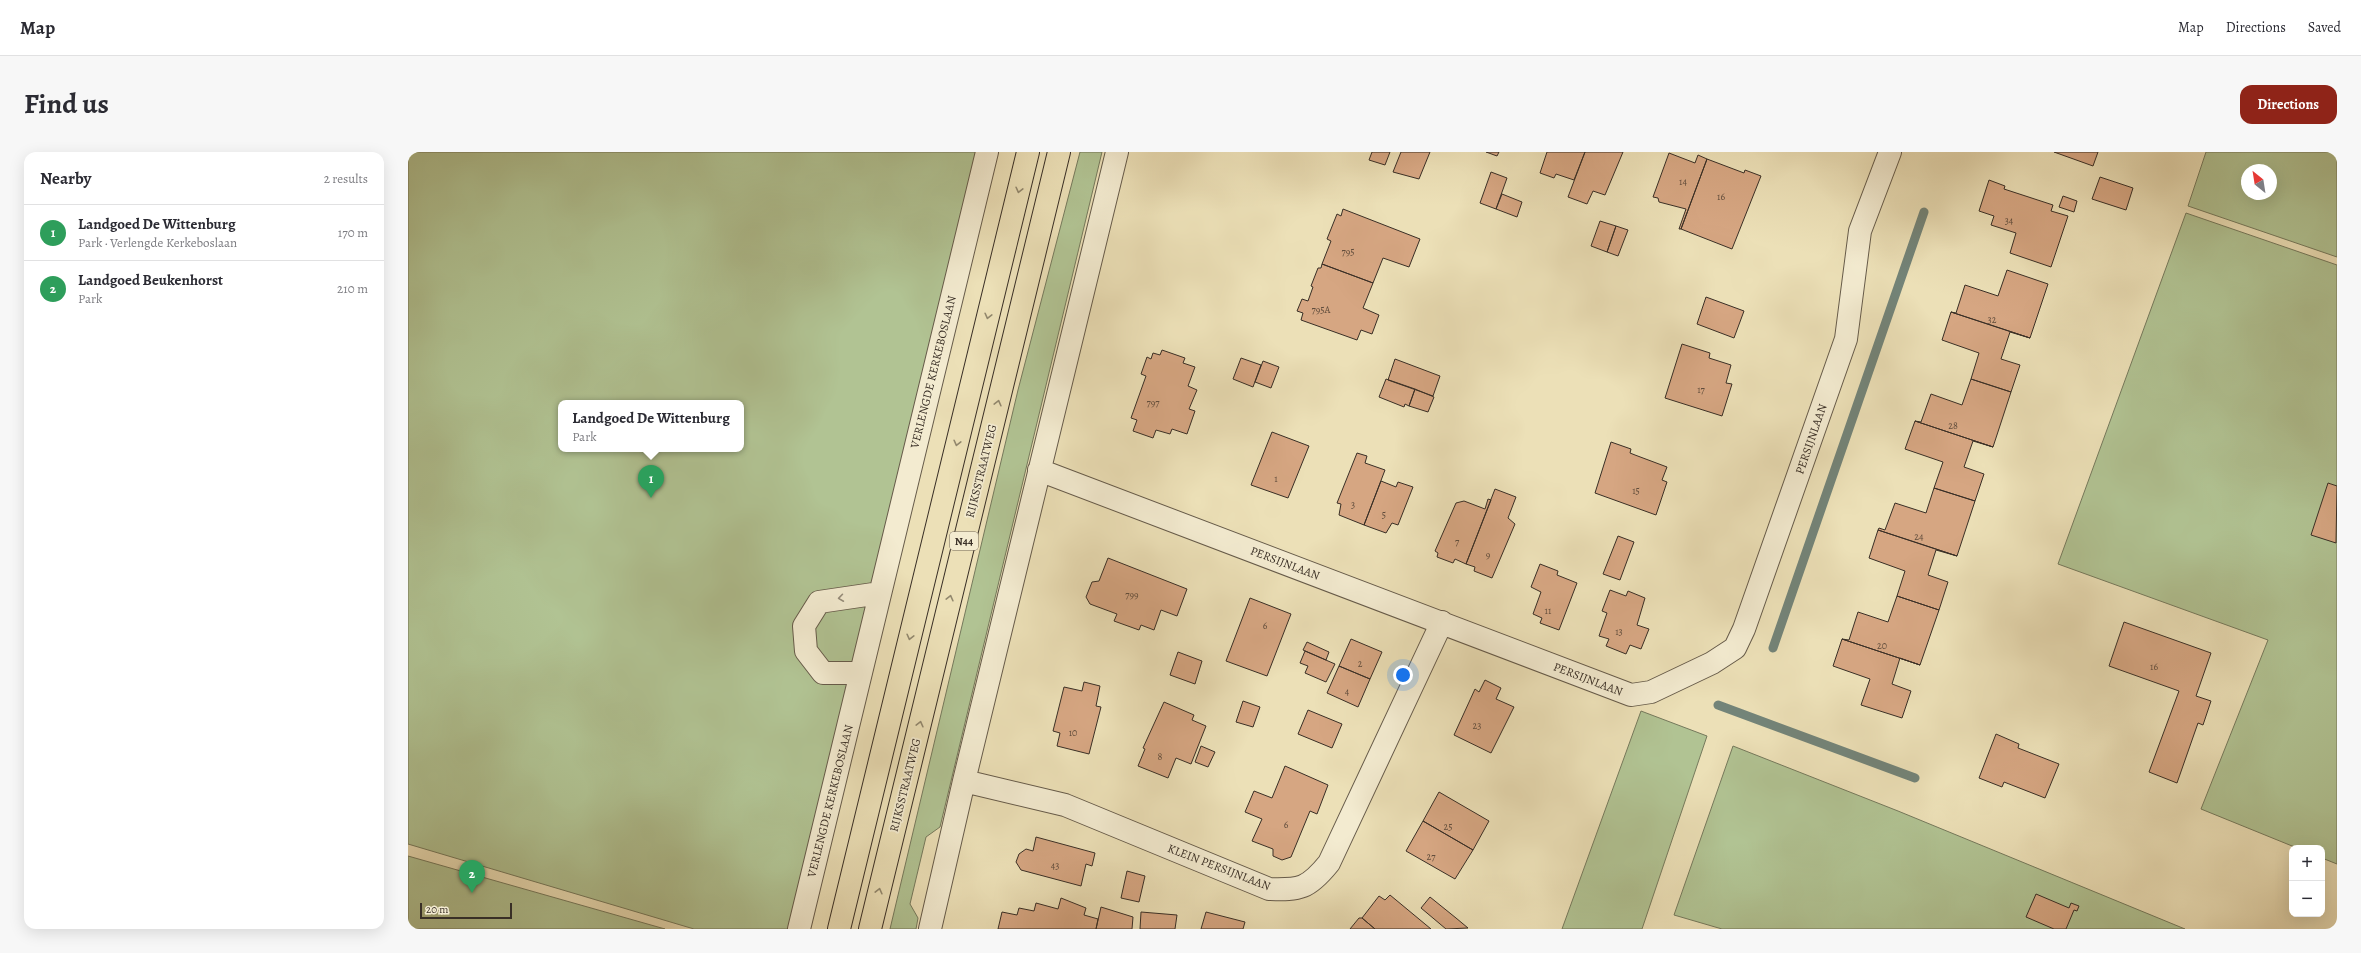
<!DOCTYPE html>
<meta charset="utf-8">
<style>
:root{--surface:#fff;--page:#f7f7f7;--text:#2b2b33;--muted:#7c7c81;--line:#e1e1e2;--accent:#8f2418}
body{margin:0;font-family:Alegreya,serif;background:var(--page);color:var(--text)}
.controls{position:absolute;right:12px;bottom:12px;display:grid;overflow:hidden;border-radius:8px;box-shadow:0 4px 16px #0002}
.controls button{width:36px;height:36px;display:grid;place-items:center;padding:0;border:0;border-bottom:1px solid var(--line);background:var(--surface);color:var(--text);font:20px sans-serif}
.compass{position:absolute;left:1833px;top:12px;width:36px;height:36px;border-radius:50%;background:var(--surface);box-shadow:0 4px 16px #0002;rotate:330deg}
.scale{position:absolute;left:12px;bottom:10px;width:92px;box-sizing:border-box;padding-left:4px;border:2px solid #392f26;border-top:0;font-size:11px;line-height:14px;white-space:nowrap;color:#392f26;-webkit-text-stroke:3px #f3ebd0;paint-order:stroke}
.you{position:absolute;left:995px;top:523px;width:14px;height:14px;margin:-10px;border:3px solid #fff;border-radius:50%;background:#1a73e8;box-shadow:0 0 0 6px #1a73e833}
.badge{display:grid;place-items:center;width:26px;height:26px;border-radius:50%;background:var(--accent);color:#fff;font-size:13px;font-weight:700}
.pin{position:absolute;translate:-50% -33px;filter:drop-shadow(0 1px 2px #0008)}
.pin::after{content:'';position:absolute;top:21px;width:14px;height:12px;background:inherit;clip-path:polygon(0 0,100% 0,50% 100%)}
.popup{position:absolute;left:150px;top:248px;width:186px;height:52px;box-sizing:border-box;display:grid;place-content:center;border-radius:8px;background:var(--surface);filter:drop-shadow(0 1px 3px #0005);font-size:13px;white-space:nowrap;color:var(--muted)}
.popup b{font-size:15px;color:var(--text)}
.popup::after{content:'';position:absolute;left:50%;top:100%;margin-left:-8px;border:8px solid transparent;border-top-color:var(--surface)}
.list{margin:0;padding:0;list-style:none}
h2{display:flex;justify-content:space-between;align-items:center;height:52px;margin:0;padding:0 16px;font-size:17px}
h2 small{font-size:13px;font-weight:400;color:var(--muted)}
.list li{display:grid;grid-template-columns:26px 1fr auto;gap:12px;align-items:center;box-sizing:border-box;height:56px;padding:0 16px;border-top:1px solid var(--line)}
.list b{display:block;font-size:15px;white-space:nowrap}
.list p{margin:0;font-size:13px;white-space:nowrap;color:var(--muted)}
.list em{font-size:13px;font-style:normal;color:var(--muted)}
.map{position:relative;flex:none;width:1929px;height:777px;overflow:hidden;border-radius:12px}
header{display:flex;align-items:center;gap:24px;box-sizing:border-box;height:56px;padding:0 20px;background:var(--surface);border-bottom:1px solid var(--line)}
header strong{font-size:19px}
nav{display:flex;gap:22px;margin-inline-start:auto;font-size:14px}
.intro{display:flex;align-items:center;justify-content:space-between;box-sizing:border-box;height:96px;padding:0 24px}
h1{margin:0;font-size:28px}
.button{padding:10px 18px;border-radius:12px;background:var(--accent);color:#fff;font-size:14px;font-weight:700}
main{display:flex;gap:24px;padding:0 24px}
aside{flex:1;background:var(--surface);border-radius:12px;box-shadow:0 4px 16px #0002}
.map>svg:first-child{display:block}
.green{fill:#b1c393;stroke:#75795c;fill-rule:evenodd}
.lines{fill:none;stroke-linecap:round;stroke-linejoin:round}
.stream{stroke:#738479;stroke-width:9}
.building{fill:#d6a682;stroke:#392f26}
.minor-casing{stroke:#665b4a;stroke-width:24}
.major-casing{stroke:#392f26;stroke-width:24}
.minor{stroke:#f3ebd0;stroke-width:22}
.major{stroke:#ece0b7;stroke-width:22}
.oneway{stroke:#92886e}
.oneway2{stroke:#968d7b}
.labels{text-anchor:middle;stroke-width:3.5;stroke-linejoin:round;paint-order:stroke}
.number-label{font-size:10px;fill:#604d3d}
.shield{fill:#f3ebd0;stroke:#716759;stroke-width:1}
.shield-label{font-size:11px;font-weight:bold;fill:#392f26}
.street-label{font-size:12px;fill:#392f26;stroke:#f3ebd0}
</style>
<header>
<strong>Map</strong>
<nav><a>Map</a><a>Directions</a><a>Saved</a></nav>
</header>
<div class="intro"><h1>Find us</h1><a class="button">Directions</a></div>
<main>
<aside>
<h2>Nearby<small>2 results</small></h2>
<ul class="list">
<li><span class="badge" style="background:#2e9e5b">1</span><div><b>Landgoed De Wittenburg</b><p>Park · Verlengde Kerkeboslaan</p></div><em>170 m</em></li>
<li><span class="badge" style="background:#2e9e5b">2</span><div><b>Landgoed Beukenhorst</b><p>Park</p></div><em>210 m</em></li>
</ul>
</aside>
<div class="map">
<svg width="1929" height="777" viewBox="0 0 1929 777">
<rect width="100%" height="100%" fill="#ece0b7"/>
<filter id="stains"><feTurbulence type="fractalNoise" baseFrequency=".005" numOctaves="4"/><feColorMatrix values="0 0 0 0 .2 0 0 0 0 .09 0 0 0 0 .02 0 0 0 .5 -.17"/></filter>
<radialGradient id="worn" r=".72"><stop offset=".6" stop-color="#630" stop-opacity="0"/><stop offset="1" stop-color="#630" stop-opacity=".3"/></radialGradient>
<path class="green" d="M0 0H572L380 777H286L0 692ZM153 251H333V297H153Z
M672 0H694L532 675 518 685 502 752 510 766 508 777H482L610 238Z
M1798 0H1929V105L1780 54ZM1839 18H1863V42H1839Z
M1778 61 1929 113V712L1914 706V696H1889L1793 657 1860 488 1650 412Z
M1233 559 1299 584 1234 777H1154Z
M1325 594 1490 659 1777 777H1314L1266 763Z
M0 704 257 777H0Z"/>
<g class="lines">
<path class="stream" d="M1365 496 1516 60
M1310 553 1507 626"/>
</g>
<path class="building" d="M964 0H982L977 13 961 8Z
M993 0H1022L1011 27 985 20Z
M1078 0H1091L1089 4Z
M1139 0H1177L1166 28 1148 22 1146 26 1132 21Z
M1177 0H1215L1197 43 1185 39 1179 52 1160 45Z
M1646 0H1690L1685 14Z
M1261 1 1287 11 1290 3 1299 7 1273 77H1271L1278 57 1251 50 1250 46 1245 45Z
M1299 7 1336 21 1337 18 1353 24 1324 97 1273 77Z
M1083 20 1099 26 1088 57 1072 51Z
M1692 25 1725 36 1718 58 1684 47Z
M1581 28 1597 34 1596 37 1645 53 1643 59 1660 64 1643 115 1602 101 1608 81 1583 73 1586 64 1571 59Z
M1094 42 1114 50 1109 65 1088 57Z
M1655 44 1669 49 1666 60 1651 55Z
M935 57 1012 87 1001 115 975 106 965 131 914 112 923 89 919 87 929 62 933 64Z
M1192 69 1208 74 1199 100 1183 94Z
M1208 74 1220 78 1210 104 1199 100Z
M914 112 965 131 955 156 971 163 964 182 953 178 949 188 893 168 895 161 889 159 894 147 900 149 905 135 903 134 910 116H913Z
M1599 118 1640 132 1622 186 1543 160 1548 161 1557 133 1590 144Z
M1298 145 1336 159 1326 186 1289 172Z
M1543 160 1622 186 1602 180 1593 207 1612 213 1603 240 1563 227 1571 201 1534 188Z
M1274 192 1302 201 1301 206 1323 213 1318 231 1324 232 1314 264 1257 246Z
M754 198 777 206 775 211 787 215 780 234 789 238 781 257 787 259 779 282 764 277 762 282 748 278 745 286 725 279 729 268 723 266 738 224 733 222 739 205 743 207 745 201 752 203Z
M833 206 853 213 845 235 825 227Z
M987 207 1032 224 1025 244 980 228Z
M855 209 871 215 863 236 847 230Z
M978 227 1007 237 1001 254 997 252 996 255 971 245Z
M1563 227 1603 240 1585 295 1507 269 1513 270 1523 242 1554 253Z
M1007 237 1026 245 1020 260 1001 254Z
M1507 269 1585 295 1565 289 1556 315 1576 322 1567 349 1526 336 1535 310 1497 297Z
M864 280 901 294 880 346 843 333Z
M1203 290 1223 297 1222 301 1227 303 1259 315 1254 328 1259 330 1248 363 1187 341Z
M949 301 959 304 957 311 977 318 956 373 931 363 933 352 929 351Z
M973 329 988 335 990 330 1005 335 990 373 984 371 978 381 956 373Z
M1920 331 1929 334 1928 391 1903 383Z
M1526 336 1567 349 1549 404 1470 378 1471 376 1477 378 1487 351 1518 361Z
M1087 337 1108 345 1100 366 1107 372 1084 426 1066 419 1067 415 1058 412Z
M1080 347 1083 348 1058 412 1047 407 1045 411 1029 405 1030 401 1027 399 1048 351 1056 349 1077 357Z
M1470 378 1549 404 1528 398 1520 423 1540 430 1531 458 1489 444 1497 419 1461 406Z
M1210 384 1226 390 1212 428 1195 422Z
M700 406 779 437 769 464 753 458 746 478 733 473 731 478 706 469 709 462 682 452 678 445 684 430 691 429Z
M1132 412 1150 419 1149 423 1169 431 1151 478 1132 471 1134 466 1125 462 1133 440 1123 435Z
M1202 438 1218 444 1220 439 1237 446 1229 473 1241 477 1233 497 1222 493 1218 502 1198 494 1201 487 1191 484 1199 461 1194 459Z
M1489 444 1531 458 1512 513 1434 487 1441 488 1450 460 1480 470Z
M842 446 883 462 859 524 818 509Z
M1716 470 1803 501 1788 544 1803 549 1795 573 1790 571 1769 631 1741 620 1771 539 1701 514Z
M943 487 974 500 962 527 931 514Z
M1434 487 1512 513 1492 506 1484 532 1503 539 1494 566 1453 553 1462 527 1425 514Z
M899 490 921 500 918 508 895 498Z
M897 499 927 512 918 530 897 521 900 514 892 511Z
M770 500 794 509 787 532 762 523Z
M931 514 962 527 950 555 919 541Z
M1077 528 1093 536 1088 547 1106 555 1083 601 1046 583 1067 537 1071 540Z
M676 530 692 534 688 554 693 555 681 602 649 594 652 581 645 579 656 535 674 539Z
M835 549 852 555 845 575 828 570Z
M756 550 786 563 784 568 798 574 783 612 768 606 760 626 730 614 737 597 735 596Z
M900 558 934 572 924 596 890 582Z
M1588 582 1611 592 1610 596 1651 612 1637 646 1596 630 1594 635 1571 626Z
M793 594 807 600 800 615 787 610Z
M877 614 920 633 909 662 902 659 883 705 874 708 865 704V697L844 689 854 667 837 660 846 639 864 646Z
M1031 640 1081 669 1065 698 1015 669Z
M1015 669 1065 698 1047 727 998 699Z
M628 685 687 701 684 714 678 712 673 734 613 718 608 710 611 702 618 697 625 699Z
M719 719 737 724 731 750 713 746Z
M1628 742 1661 756 1663 751 1671 754 1669 759 1666 758 1658 777H1646L1618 765Z
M982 743 1023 777H967L954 766 971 744 977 748Z
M1022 745 1048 766 1060 776 1038 777 1013 756Z
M653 746 678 756 676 763 690 767 688 777H590L594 760 609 763 611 756 626 759 628 751 650 757Z
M693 755 725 765 724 777H688Z
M733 760 769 763 767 777H732Z
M798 760 837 770 835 777H793Z
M951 766H954L967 777H942Z"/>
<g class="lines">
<defs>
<path id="minor" d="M631 318 1223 543 1243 540 1304 511 1327 496 1336 477 1438 187 1452 79 1482 0
M453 521H415L398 499 396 474 411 450 472 441
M556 629 657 653 861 737C892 738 900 737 921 711L1034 470
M391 777 579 0
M522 777 556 629 709 0"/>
<path id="major" d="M431 777 620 0
M462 777 651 0"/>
</defs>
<use href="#minor" class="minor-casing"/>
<use href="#major" class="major-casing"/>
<use href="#minor" class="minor"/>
<use href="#major" class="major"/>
</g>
<defs><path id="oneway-chevron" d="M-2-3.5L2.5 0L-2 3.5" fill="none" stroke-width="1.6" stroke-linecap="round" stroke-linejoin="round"/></defs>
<g class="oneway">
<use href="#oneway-chevron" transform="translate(611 38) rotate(104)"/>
<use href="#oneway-chevron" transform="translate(580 164) rotate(104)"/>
<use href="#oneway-chevron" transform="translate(590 251) rotate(-76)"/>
<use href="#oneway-chevron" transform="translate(549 291) rotate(104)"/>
<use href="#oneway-chevron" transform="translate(542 446) rotate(-76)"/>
<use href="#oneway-chevron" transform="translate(502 485) rotate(104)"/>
<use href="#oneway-chevron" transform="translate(512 572) rotate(-76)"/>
<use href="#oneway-chevron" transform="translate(471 739) rotate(-76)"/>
</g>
<use class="oneway2" href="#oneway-chevron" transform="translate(433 446) rotate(172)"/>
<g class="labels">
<g class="number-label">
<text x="1275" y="33">14</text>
<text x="1313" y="48">16</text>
<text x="1601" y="72">34</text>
<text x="940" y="103">795</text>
<text x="913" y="161">795A</text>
<text x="1584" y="171">32</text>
<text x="1293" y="241">17</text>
<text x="745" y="254">797</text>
<text x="1545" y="277">28</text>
<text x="868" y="330">1</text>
<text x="1228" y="342">15</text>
<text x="945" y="356">3</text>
<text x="976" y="366">5</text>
<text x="1511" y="388">24</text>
<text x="1049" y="393">7</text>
<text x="1080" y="406">9</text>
<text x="724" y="446">799</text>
<text x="1140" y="462">11</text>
<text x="857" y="477">6</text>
<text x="1211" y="483">13</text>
<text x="1474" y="497">20</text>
<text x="952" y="515">2</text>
<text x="1746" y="518">16</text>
<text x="939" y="543">4</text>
<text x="1069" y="577">23</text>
<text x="665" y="584">10</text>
<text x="752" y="608">8</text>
<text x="878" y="676">6</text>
<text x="1040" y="678">25</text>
<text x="1023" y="708">27</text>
<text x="647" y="717">43</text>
</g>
<rect class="shield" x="542" y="380" width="28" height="18" rx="3"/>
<g class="shield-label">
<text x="556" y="393">N44</text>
</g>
<g class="street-label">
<text transform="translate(525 220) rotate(-76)" y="4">VERLENGDE KERKEBOSLAAN</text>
<text transform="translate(1403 287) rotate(-71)" y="4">PERSIJNLAAN</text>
<text transform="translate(573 319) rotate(-76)" y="4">RIJKSSTRAATWEG</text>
<text transform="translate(877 411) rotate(21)" y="4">PERSIJNLAAN</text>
<text transform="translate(1180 527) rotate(21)" y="4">PERSIJNLAAN</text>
<text transform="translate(497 633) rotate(-76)" y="4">RIJKSSTRAATWEG</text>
<text transform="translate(422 649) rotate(-76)" y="4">VERLENGDE KERKEBOSLAAN</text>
<text transform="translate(811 715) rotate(21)" y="4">KLEIN PERSIJNLAAN</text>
</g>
</g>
<rect width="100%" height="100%" filter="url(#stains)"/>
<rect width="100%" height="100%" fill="url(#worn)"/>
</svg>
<div class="controls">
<button>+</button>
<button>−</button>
</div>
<svg class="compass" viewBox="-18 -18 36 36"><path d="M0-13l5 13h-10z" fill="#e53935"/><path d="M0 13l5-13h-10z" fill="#7c7c81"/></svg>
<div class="scale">20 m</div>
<div class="you"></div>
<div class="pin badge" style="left:243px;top:346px;background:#2e9e5b">1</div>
<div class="popup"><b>Landgoed De Wittenburg</b>Park</div>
<div class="pin badge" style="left:64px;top:741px;background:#2e9e5b">2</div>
</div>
</main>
